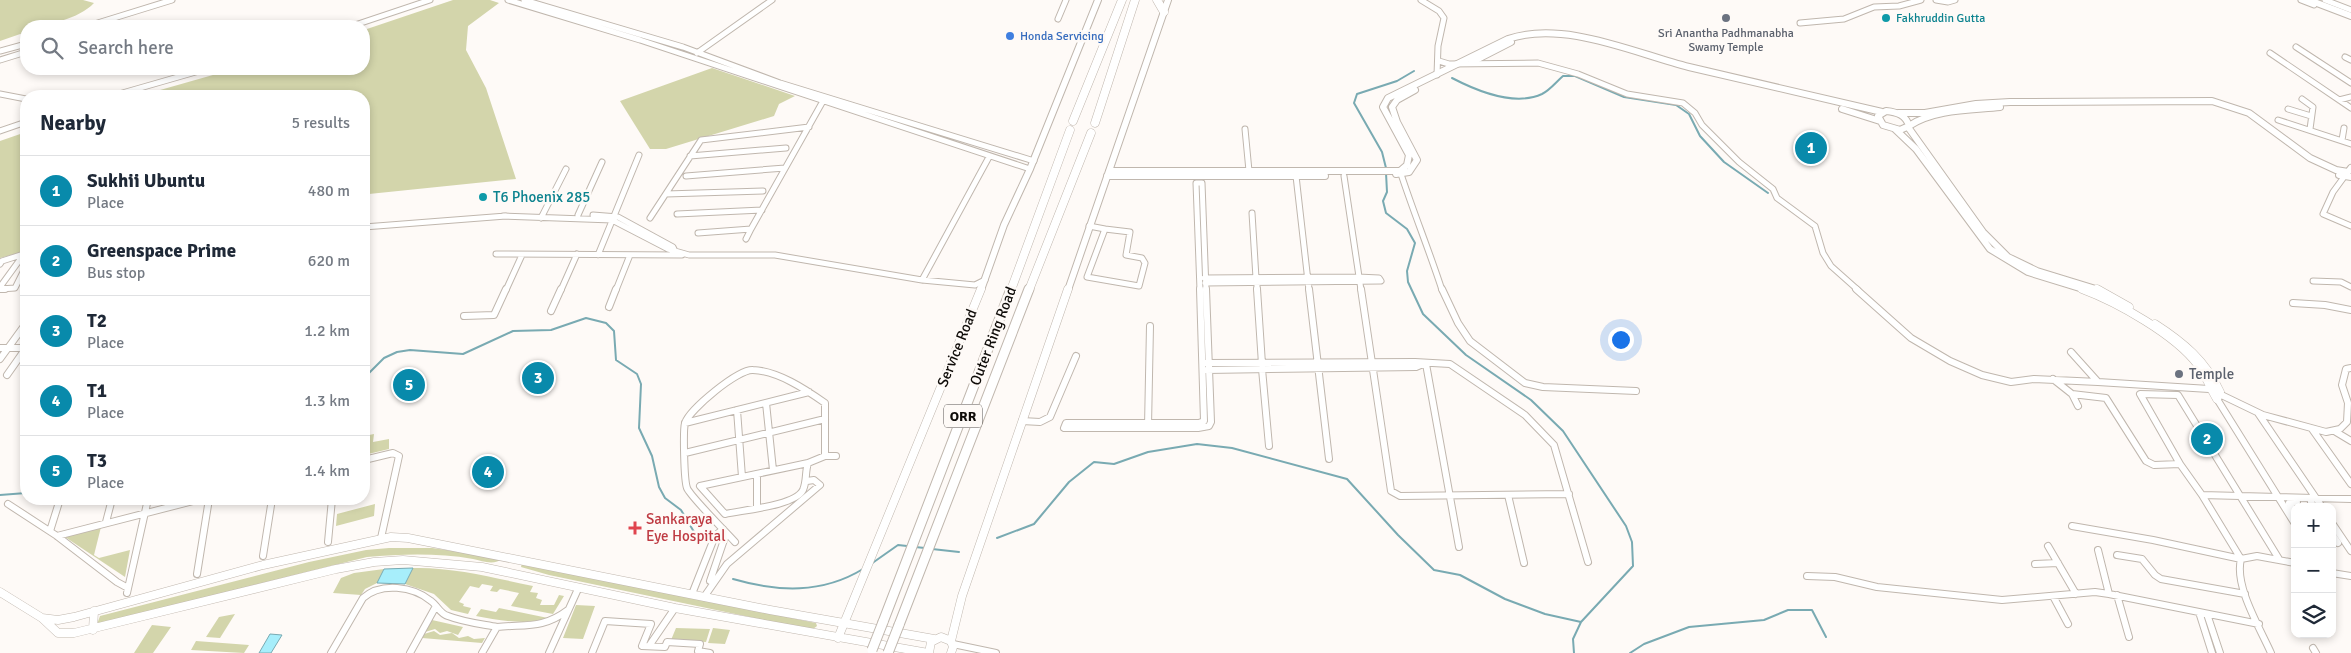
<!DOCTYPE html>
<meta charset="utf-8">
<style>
:root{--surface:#fff;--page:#f6f6f7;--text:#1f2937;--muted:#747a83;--line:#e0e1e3;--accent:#088aab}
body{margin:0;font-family:Signika,sans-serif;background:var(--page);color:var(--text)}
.controls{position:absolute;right:15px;bottom:15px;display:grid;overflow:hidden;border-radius:10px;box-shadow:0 2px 8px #0003}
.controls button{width:45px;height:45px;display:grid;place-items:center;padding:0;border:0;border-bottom:1px solid var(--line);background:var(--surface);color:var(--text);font:25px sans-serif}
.you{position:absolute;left:1620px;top:339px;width:18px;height:18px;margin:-12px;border:4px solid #fff;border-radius:50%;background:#1a73e8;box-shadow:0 0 0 8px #1a73e833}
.badge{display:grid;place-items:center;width:32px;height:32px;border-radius:50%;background:var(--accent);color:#fff;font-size:16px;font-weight:700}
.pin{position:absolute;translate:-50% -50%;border:2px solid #fff;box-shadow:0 1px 5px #0006}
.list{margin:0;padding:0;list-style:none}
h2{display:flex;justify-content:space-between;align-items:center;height:65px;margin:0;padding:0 20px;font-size:21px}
h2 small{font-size:16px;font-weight:400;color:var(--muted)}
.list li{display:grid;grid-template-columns:32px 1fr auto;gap:15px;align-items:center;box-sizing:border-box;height:70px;padding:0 20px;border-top:1px solid var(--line)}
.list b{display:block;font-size:19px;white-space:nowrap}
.list p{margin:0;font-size:16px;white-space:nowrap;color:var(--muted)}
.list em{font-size:16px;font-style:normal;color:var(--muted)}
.icon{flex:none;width:28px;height:28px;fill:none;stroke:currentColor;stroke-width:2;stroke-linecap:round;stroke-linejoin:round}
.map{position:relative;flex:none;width:2351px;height:653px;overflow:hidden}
.search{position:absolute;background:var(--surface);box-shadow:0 2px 8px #0003;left:20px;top:20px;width:350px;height:55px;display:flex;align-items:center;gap:12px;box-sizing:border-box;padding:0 18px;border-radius:20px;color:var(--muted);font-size:19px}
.panel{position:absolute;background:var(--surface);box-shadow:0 2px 8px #0003;left:20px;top:90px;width:350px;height:415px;border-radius:20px}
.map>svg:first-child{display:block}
.green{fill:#d3d5ab}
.water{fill:#a7eefb;stroke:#79aab2}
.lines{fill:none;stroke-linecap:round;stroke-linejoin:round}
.stream{stroke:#79aab2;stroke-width:2}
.minor-far1-casing{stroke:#c0b7ae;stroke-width:7}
.minor-casing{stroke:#c0b7ae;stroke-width:8}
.major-far1-casing{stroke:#c0b7ae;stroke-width:8}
.major-casing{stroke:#c0b7ae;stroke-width:9}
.highway-far1-casing{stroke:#c0b7ae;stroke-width:9}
.highway-casing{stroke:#c0b7ae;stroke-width:11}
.minor-far1{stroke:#fff;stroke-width:5}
.minor{stroke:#fff;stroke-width:6}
.major-far1{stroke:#fff;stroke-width:6}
.major{stroke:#fff;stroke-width:8}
.highway-far1{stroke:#fff;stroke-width:8}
.highway{stroke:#fff;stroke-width:9}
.highway-bridge-casing{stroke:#c0b7ae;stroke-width:11;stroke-linecap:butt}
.highway-bridge{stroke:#fff;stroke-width:9}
.worship-dot{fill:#6b7280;stroke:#fefaf7;stroke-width:2}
.culture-dot{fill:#0f9aa8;stroke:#fefaf7;stroke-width:2}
.shop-dot{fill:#3f7fe0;stroke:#fefaf7;stroke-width:2}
.health-dot{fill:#e0444e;stroke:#fefaf7;stroke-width:2}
.labels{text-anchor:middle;stroke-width:5;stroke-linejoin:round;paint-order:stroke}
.far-culture-label{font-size:12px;fill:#0d838f;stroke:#fefaf7;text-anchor:start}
.far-worship-label{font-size:12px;fill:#5b616d;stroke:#fefaf7}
.far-shop-label{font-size:12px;fill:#366cbe;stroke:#fefaf7;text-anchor:start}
.shield{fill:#fefaf7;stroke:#575350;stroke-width:1}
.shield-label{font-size:14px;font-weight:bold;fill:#0f0c09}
.culture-label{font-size:15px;fill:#0d838f;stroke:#fefaf7;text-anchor:start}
.street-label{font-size:15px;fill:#0f0c09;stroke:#fefaf7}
.worship-label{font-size:15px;fill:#5b616d;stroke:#fefaf7;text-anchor:start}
.health-label{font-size:15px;fill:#be3a42;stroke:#fefaf7;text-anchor:start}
</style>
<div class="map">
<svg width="2351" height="653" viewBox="0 0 2351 653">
<rect width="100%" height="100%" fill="#fefaf7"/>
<path class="green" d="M0 0H83L94 3C79 19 47 26 26 26V32L0 41Z
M453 0H490L499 3 468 26 466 50 486 88 516 179 369 194 364 206V96H139L234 69H364V30Z
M712 68 795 96 779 104 774 116 666 149H650L620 101Z
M26 132V251L0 258V141Z
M374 434 373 442 389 439V449L364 455V436Z
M375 504 374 516 336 526 337 514Z
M101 527 94 555 99 558 130 550 125 577 65 537Z
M389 548H432L503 558C494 566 483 561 473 559 438 553 403 554 367 557L97 624 100 616 309 562 366 550Z
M522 563 816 623 817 626 813 629 798 627 549 575 521 567Z
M413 568C454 567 494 578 533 586L530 592 538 593 536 598 542 600 540 605H554L559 595 564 596 553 614 511 606 519 593 500 589 497 592 490 591 493 586 482 584 479 588 470 586 459 602 464 604 463 606 471 608 468 614 451 610 434 594 405 584Z
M384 569 377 583 365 589 361 595 333 593 341 578 354 573Z
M576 605 595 606 583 639 563 638Z
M499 608 548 618C527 626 498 620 476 616L481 609 496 612Z
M235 614 220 638 206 637 219 617Z
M432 620 463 627 458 635 447 631 440 633 435 629 425 632Z
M152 625 171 627 153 653H134Z
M676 628 710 629 706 642 671 640Z
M713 628 730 630 725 644 708 643Z
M434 631 440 635 452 633 459 638 468 636 474 639 485 638 482 643 422 638 424 634Z
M196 641 249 645 244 653 191 650Z"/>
<path class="water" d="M413 568 405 584 377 583 384 569Z
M270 634 282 635 271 653H259Z"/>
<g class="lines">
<path class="stream" d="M1452 78C1477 91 1514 107 1542 94 1550 90 1556 82 1563 76H1575L1624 97 1676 105 1689 114 1700 136 1724 162 1768 193
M1386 168 1382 152 1354 103 1357 94 1397 81 1414 71
M1386 173 1387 192 1383 201 1386 213 1407 229 1415 243 1407 271 1408 282 1423 314 1466 355 1531 400 1563 431 1626 526 1632 542 1633 566 1581 622 1573 639 1574 653
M364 378 384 358 397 352 410 350 463 354 513 331 551 330 586 318 606 323 614 331 616 360 637 374 641 384 639 428 652 456 659 487 665 498 681 510 700 542
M0 495 26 493
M997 538 1034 524 1069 482 1094 462 1114 464 1148 452 1197 444 1232 448 1347 479 1398 535 1434 570 1460 575 1505 599 1545 614 1581 622
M915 547 925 548
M932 549 959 552
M871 564 898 545 907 546
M733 579C778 592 822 594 863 569
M1630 653 1644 644 1689 627 1764 620 1788 610H1812L1826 637"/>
<defs>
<path id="minor-far1" d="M508 0 640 40 1030 169
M524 0 683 47 780 83 1034 161
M1421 0 1439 11 1444 18 1438 46 1437 75
M1936 0 1948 2 1955 0
M2301 0 2314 5
M2325 0 2351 10
M1058 19 1066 0
M1800 23 1844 19 1874 7 1899 6 1921 0
M88 26 172 0
M352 26 430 0
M2296 47 2351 83
M0 51 26 44
M697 53 772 0
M2270 53 2351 108
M2345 57 2351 60
M0 60 26 52
M1439 61 1449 64 1538 63 1578 74 1627 94 1683 103 1695 113 1702 125 1739 162 1773 189 1777 198 1815 226 1823 253 1831 266 1858 290
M0 94 26 99
M112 96 206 69
M2302 99 2313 107 2310 129
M2339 100 2351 97
M2288 109 2311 116
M2278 120 2351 144
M1245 129 1249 171
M0 131 26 122
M2342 140 2344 128
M690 156 786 148
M1400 171C1413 211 1429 250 1442 290
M686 176 785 168
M1296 176 1309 290
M1344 176 1361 290
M2344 177 2333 192 2323 214 2351 226
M666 194 763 191
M1252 213 1256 278
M677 214 762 210
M578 215 602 162
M593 215 618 217 673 247 675 251
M503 216 612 220 668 249 689 255H775L922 280 975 285 985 280
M541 218 566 169
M650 218 701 140 809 127
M1089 226 1105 229
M364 227 506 216
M1105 229 1130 232 1126 255 1142 258 1145 263 1139 286 1087 277Z
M698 233 751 229 823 101
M746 239 751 229
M496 254 682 255
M598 255 639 155
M0 264 2 261 24 254 0 287
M1204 278 1358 277 1379 278 1381 281 1205 283
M922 280 989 157
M2313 281 2341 282 2351 287
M1257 283V290
M0 289 15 288 26 266
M506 290 522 255
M561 290 577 254
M616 290 630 255
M1200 290 1196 183H1202L1206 290"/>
<path id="minor" d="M0 289H5
M1200 289 1204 421 1199 423H1066L1064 428H1198L1209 426 1211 422 1206 289
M1257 289 1262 364
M1309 289 1329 459
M1361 289 1391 491 1400 496 1569 494
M1442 289 1458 323 1470 341 1525 383 1543 387 1636 391
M1856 289 1911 338 1950 361 1982 375 2011 382 2034 379 2098 382
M2293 303 2325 305 2351 310
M609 307 616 289
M551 311 561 289
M464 316 494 315 506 289
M0 348H26
M2071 352 2098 382 2209 389 2263 415 2326 432 2340 429 2347 422 2348 403 2342 385 2346 369 2351 368
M0 359 24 326
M1204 363 1415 362 1450 364 1525 415 1554 445 1588 562
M1426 364 1459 547
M1262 369 1269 446
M1206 370 1416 367 1423 364
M7 375 26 348
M2053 379 2072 394 2078 406
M2072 394 2106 398 2146 461 2154 465 2180 464 2202 495 2351 499
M2217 399 2295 524
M766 403 773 470
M737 410 742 477
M2258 413 2322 507
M1022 421 1040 422 1050 417 1076 356
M685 423 809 392
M1148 426 1150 326
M2312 429 2351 484
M2336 432 2351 441
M685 453 825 419
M825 456H836
M364 460 393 453 399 456 381 538
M808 463C805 472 807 481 803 490 795 506 742 510 725 514L700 486Z
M2180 464 2140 394 2178 395 2279 559
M757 474V507
M1508 495 1524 563
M2202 495 2241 559
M2311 502 2314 507
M8 504 57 536 117 582 128 588
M2295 513 2289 503 2297 502
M106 522 112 499
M2332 523 2351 551
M2072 526 2153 540 2241 559 2257 556 2295 563
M50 531 60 499
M2332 534 2338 543
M57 536 201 499
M328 542 332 499
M735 542C727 533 690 496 687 488 684 480 683 430 685 423 690 409 738 369 753 370 778 371 805 389 825 403V456L808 463
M2048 546 2076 594
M2098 550 2109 594 2259 624
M2117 555 2142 559 2155 575 2161 579 2245 594
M263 556 272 499
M2241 559C2234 586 2260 628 2271 653
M2035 564 2058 563
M2332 573 2351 576
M197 574 209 499
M1807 576 1835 577 1877 587 2002 600 2095 592 2109 594
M710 581 725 537 724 531
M127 593 148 499
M692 594 715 536 723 529
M2117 595 2129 637
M2053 596 2068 624
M704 597 727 564 820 485 814 480 807 481
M2199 612 2212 653
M2207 614 2220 653
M953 644 996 653
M649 646 675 608
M2313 648 2316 653
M331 653 363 598C381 582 413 586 431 601 437 605 440 614 448 616 463 622 481 624 497 627
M410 653 436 606
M482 653 497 627C526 624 543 629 568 610
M549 653 578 589
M592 653 605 621 651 624 642 646 665 647 667 642 700 644 698 651 710 653"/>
<path id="major-far1" d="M2309 0 2351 16
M1472 62 1511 42
M1842 109 1880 121
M1886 111C1897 112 1906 115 1909 126L1900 130 1883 125 1878 116Z
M1898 113H1925L1976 104 2010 102 2212 101 2249 113 2310 158 2336 170 2348 172 2351 168
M1909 126C1934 109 1971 110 2000 107
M1908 127 1983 232 2008 257 2037 271 2099 290
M1895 129 1916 149 1990 249 2028 272 2086 290
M1109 171H1400L1407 165 1409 155 1383 107 1388 98 1508 39C1564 20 1634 53 1689 67 1754 82 1818 97 1882 112
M1396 174 1409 172 1417 160 1397 122 1392 107 1397 100 1415 90
M2339 175 2351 177
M1107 176H1325
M981 290 1004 225 1030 169 1098 0
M1068 290 1168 0"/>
<path id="major" d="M2082 289C2117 302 2176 335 2198 365 2206 375 2210 388 2217 399
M2097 289 2129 307
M2155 324C2183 342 2206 361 2220 392L2217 399
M0 592 42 618 58 633H74L336 569 374 562 403 560 482 567 675 608 928 653
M42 618 58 620 74 617 263 565 391 537 408 538 770 610 934 639
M93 630 94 611
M838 638 981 289
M951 641 962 596 1068 289
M929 653 931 642 941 637 951 641 953 647 951 653"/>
<path id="highway-far1" d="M1157 0 1164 12
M1073 121 1122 0
M1095 123 1135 0
M1011 290 1070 130
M1029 290 1091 133"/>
<path id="highway" d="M883 622 1011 289
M899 625 1029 289"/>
</defs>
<use href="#minor-far1" class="minor-far1-casing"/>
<use href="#minor" class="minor-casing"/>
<use href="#major-far1" class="major-far1-casing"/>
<use href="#major" class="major-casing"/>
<use href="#highway-far1" class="highway-far1-casing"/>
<use href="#highway" class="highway-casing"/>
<use href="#minor-far1" class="minor-far1"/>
<use href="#minor" class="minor"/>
<use href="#major-far1" class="major-far1"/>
<use href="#major" class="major"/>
<use href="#highway-far1" class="highway-far1"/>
<use href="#highway" class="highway"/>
<defs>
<path id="highway-bridge" d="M872 650 883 622
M888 653 899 625"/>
</defs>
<use href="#highway-bridge" class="highway-bridge-casing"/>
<use href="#highway-bridge" class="highway-bridge"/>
</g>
<g class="worship-dot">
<circle cx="1726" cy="18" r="5"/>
<circle cx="2179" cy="374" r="5"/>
</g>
<g class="culture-dot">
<circle cx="1886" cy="18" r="5"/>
<circle cx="483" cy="197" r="5"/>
</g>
<circle class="shop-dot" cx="1010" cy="36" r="5"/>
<path class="health-dot" d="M632.5 520.5h5v5h5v5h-5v5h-5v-5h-5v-5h5z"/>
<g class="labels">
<g class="far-culture-label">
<text x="1896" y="22">Fakhruddin Gutta</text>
</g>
<g class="far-worship-label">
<text x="1726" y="37">Sri Anantha Padhmanabha<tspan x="1726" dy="14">Swamy Temple</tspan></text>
</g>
<g class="far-shop-label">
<text x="1020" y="40">Honda Servicing</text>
</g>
<rect class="shield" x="944" y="404.5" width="38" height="23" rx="4"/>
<g class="shield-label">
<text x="963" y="421">ORR</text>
</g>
<g class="culture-label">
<text x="493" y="202">T6 Phoenix 285</text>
</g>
<g class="street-label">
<text transform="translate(993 336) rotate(-69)" y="5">Outer Ring Road</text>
<text transform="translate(957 348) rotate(-68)" y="5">Service Road</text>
</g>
<g class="worship-label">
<text x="2189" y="379">Temple</text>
</g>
<g class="health-label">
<text x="646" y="524">Sankaraya<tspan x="646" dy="17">Eye Hospital</tspan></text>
</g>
</g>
</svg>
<div class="controls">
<button>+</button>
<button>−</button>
<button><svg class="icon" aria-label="layers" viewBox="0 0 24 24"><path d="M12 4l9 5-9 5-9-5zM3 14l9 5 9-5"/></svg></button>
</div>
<div class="you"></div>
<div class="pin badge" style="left:1811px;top:148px">1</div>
<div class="pin badge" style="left:2207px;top:439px">2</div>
<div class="pin badge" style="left:538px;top:378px">3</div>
<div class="pin badge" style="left:488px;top:472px">4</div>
<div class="pin badge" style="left:409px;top:385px">5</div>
<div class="search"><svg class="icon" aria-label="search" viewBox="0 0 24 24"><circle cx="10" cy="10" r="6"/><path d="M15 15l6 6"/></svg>Search here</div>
<section class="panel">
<h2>Nearby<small>5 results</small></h2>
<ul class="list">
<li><span class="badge">1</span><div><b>Sukhii Ubuntu</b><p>Place</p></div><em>480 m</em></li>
<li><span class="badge">2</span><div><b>Greenspace Prime</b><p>Bus stop</p></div><em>620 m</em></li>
<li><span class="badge">3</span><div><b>T2</b><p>Place</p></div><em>1.2 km</em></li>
<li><span class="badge">4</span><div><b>T1</b><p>Place</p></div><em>1.3 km</em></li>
<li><span class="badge">5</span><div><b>T3</b><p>Place</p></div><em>1.4 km</em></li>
</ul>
</section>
</div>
